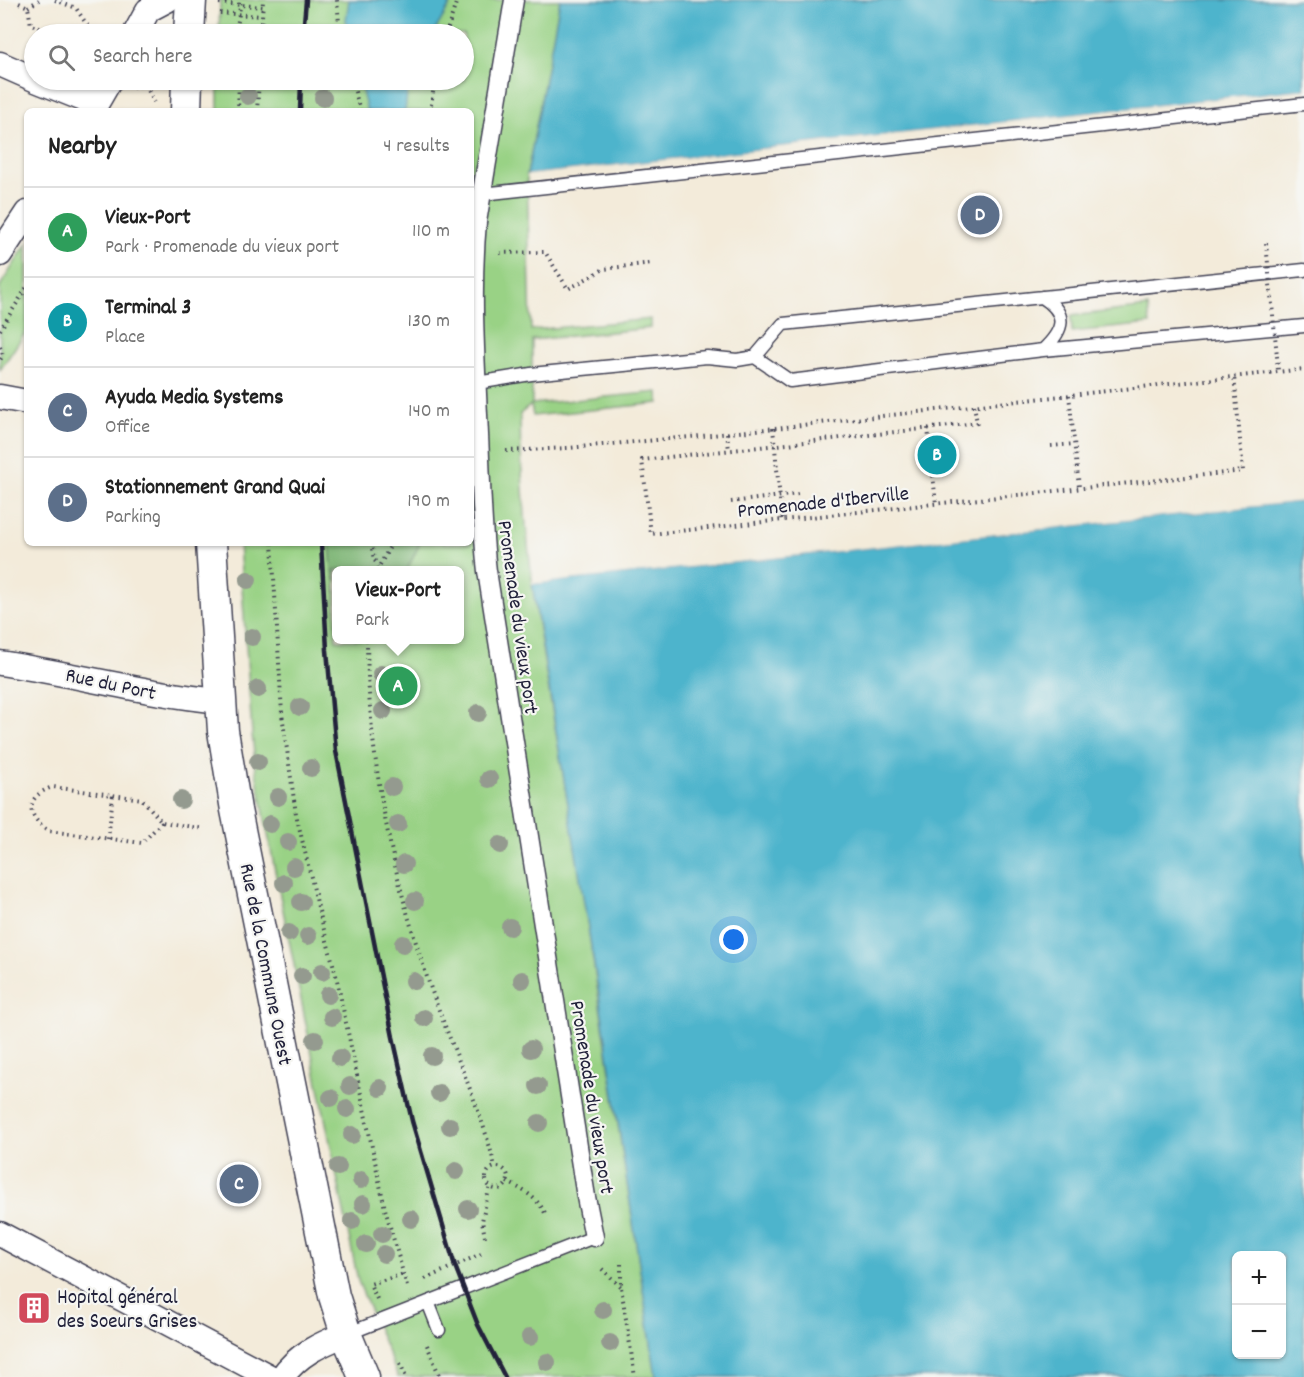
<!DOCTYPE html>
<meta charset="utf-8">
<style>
:root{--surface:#fff;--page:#f2f2f2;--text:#222;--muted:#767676;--line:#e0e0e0;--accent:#111827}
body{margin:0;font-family:Dekko,sans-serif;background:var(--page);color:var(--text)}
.controls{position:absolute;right:18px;bottom:18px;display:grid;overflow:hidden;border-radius:9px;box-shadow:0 2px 4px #0004}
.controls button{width:54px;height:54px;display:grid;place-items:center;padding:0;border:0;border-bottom:2px solid var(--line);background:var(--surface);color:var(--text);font:30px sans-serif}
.you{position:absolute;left:734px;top:940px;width:21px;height:21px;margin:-15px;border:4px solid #fff;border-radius:50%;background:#1a73e8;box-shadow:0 0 0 9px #1a73e833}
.badge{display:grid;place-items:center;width:39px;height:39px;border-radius:50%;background:var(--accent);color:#fff;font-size:20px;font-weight:700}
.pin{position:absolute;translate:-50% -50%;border:3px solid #fff;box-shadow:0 2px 6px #0006}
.popup{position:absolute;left:332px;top:566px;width:132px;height:78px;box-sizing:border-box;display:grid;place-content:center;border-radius:9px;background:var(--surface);filter:drop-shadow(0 2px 4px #0005);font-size:20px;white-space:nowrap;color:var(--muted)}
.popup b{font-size:22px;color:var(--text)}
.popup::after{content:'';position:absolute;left:50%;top:100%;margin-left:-12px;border:12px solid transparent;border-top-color:var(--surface)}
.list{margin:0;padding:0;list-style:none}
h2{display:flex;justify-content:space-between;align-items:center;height:78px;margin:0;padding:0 24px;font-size:26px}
h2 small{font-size:20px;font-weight:400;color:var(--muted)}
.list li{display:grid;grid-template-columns:39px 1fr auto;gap:18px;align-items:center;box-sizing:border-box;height:90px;padding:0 24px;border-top:2px solid var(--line)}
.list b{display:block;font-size:22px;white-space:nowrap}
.list p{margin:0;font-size:20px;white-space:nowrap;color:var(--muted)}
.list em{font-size:20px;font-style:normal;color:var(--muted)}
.icon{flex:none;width:33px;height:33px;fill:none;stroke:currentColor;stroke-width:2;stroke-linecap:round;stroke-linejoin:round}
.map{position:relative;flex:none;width:1304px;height:1377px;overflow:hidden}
.search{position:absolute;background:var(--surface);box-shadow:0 2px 4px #0004;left:24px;top:24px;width:450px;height:66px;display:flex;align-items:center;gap:15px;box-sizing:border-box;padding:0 21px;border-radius:33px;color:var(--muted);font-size:22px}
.panel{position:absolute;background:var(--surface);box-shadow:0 2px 4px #0004;left:24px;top:108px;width:450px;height:438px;border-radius:9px}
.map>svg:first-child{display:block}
.green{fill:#99d285;stroke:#5e7a60;stroke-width:1.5;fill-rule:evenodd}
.forest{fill:#7ab472;stroke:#4e6b56;stroke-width:1.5}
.water{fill:#4eb4cc;stroke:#386b84;stroke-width:1.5;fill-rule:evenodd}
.pier{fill:#f3ebda}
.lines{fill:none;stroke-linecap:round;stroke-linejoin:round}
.service-casing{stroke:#414053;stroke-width:15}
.pedestrian-casing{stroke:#414053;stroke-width:21}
.minor-casing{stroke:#414053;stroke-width:27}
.tertiary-casing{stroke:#414053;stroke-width:33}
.path{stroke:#414053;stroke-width:4;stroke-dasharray:1.5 4.5;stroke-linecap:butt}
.service{stroke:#fff;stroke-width:12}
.pedestrian{stroke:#fff;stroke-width:18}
.minor{stroke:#fff;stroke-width:24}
.tertiary{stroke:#fff;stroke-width:30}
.rail{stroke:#22223b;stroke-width:4.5}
.path-bridge{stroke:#414053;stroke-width:4;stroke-dasharray:1.5 4.5;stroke-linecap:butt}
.tree{fill:#949a8f}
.labels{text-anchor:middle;stroke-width:4.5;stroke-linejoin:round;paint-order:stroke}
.street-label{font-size:21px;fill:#22223b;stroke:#f6f6f2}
.poi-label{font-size:21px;fill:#22223b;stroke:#f6f6f2;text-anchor:start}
</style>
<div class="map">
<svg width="1304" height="1377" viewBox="0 0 1304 1377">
<rect width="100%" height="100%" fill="#f6f6f2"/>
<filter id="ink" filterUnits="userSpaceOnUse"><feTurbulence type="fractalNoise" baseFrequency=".0167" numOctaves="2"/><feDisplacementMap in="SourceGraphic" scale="12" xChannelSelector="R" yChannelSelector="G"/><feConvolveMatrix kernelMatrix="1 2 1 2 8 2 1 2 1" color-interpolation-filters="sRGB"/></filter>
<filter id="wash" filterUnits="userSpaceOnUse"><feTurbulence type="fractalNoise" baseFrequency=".008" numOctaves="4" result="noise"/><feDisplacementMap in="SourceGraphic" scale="24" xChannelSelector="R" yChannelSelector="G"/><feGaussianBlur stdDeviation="1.35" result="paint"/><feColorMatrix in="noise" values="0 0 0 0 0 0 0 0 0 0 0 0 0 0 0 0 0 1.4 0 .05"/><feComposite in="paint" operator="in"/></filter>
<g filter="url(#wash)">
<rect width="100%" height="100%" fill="#f3ebda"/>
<path class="green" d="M220 0H560L527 175 531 330 651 319V328L532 340V404L658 392 659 403 533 416 531 405 520 414C521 562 553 709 577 855 605 1029 630 1203 656 1377H398L358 1281 273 861 256 772 252 734 239 543H471V111H218V80H464V34H219ZM336 570H460V640H336Z
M27 243V330L0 370V286Z
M1148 307 1150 324 1072 332 1071 316Z"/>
<path class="forest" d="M330 543H420L407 570H336V582L332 567Z"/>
<path class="water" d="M349 0H453L433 34H347L346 20Z
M560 0H1304V89L527 175Z
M359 80H409L405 111H367Z
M1304 501V1377H656L599 995 532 584ZM1236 1256H1282V1354H1236Z"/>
<path class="pier" d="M1304 89V92L527 178V175Z
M1304 498V501L532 584V581Z"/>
</g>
<g filter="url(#ink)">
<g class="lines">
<defs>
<path id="service" d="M482 194 1304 104
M1042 297C1069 314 1064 330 1043 350
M755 357 790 381 1043 350 1304 326
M471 384 531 374 707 357 737 360 755 357 783 324 1304 270
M428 1302 439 1330
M347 1334 594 1237"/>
<path id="pedestrian" d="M514 0 477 222C471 287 475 351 478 415 481 467 481 519 487 571L586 1197 594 1237"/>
<path id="minor" d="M135 34 148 10 167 0
M0 64 34 79
M36 80 96 104
M92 111 110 80
M0 254 27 213
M0 397 27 402
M0 663C74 674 146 694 221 701
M0 1234 270 1377
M282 1377C298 1354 321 1344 346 1334"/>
<path id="tertiary" d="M189 34 191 0
M186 111 187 80
M211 543 223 731 236 810 334 1296 346 1334 364 1377"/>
</defs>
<use href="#service" class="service-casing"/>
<use href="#pedestrian" class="pedestrian-casing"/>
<use href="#minor" class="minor-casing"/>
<use href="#tertiary" class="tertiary-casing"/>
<path class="path" d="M55 0 76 8 91 31
M337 0 340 34
M19 3 28 7 31 25 56 34
M219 3 263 7
M28 7 39 0
M220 13 262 16
M79 34 91 31 102 34
M236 34 241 0
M261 34 263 0
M446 34 457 0
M143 80 154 102
M352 80 360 111
M133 88 155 82
M238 111 239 80
M257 111 259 80
M430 111 435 80
M500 253 545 252 568 289 604 269 652 263
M0 330 27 287
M0 347 3 355 0 360
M1277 356 1278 371
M1069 395 1079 487
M974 405 977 423 642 460 651 534 1243 471 1234 376
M773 428 782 520
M928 428 936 504
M727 433 729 450
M1051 446 1075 444
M506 451 568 448 712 435 1304 369
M731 502 799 494
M272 543 282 714 296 814 318 907 336 975 385 1209 408 1290
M371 543 374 560 379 565
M377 570 392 543
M367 640C368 753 390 867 426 974 447 1038 480 1103 495 1167
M162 822 142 843 49 831C25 816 25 796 53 787L142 799 162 822 204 829
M108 839 113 795
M486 1178a11 11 0 1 1 22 0a11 11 0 1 1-22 0Z
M507 1182C522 1189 538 1198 545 1213
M485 1237 482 1221 490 1185
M621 1264V1287L635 1377
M602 1269 621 1287
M425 1279 481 1254
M377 1299 370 1284 404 1274
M427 1345 440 1377
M400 1363 406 1377"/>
<use href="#service" class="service"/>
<use href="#pedestrian" class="pedestrian"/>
<use href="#minor" class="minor"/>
<use href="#tertiary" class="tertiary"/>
<path class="rail" d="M303 34 306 0
M300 111 301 80
M321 543 327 650 336 751 393 1037 412 1121 455 1266 478 1325 505 1377"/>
<path class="path-bridge" d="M1266 243 1277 356"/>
</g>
<g class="tree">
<circle cx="248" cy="96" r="9"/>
<circle cx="323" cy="98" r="9"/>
<circle cx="248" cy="580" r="9"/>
<circle cx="252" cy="637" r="9"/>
<circle cx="381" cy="674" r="9"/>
<circle cx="258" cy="689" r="9"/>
<circle cx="300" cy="707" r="9"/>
<circle cx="383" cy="711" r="9"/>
<circle cx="478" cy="713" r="9"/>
<circle cx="258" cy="762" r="9"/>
<circle cx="311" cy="768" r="9"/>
<circle cx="489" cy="779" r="9"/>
<circle cx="392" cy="787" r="9"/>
<circle cx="278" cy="797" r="9"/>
<circle cx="181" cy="800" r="9"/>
<circle cx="270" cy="824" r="9"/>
<circle cx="398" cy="824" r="9"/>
<circle cx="288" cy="842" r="9"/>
<circle cx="500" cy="845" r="9"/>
<circle cx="404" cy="864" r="9"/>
<circle cx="294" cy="867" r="9"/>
<circle cx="284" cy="883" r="9"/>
<circle cx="415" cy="901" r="9"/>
<circle cx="301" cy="902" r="9"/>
<circle cx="510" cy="927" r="9"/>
<circle cx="289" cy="933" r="9"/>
<circle cx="308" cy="936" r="9"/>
<circle cx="403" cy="944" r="9"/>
<circle cx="322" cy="972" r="9"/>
<circle cx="302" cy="976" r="9"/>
<circle cx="522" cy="980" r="9"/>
<circle cx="414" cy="981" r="9"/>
<circle cx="328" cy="995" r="9"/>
<circle cx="332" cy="1017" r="9"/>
<circle cx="424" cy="1018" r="9"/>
<circle cx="315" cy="1040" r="9"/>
<circle cx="531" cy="1049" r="9"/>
<circle cx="432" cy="1056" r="9"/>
<circle cx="340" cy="1058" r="9"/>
<circle cx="350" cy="1086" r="9"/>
<circle cx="538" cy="1086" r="9"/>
<circle cx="380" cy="1088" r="9"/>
<circle cx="439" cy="1093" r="9"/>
<circle cx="331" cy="1098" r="9"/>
<circle cx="347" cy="1109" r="9"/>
<circle cx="539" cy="1123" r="9"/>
<circle cx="450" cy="1126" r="9"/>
<circle cx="352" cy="1135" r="9"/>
<circle cx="338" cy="1167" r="9"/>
<circle cx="456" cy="1171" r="9"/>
<circle cx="361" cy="1180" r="9"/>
<circle cx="363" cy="1204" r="9"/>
<circle cx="468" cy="1209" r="9"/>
<circle cx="411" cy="1219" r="9"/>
<circle cx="352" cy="1221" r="9"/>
<circle cx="382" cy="1234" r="9"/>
<circle cx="366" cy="1244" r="9"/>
<circle cx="384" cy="1254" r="9"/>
<circle cx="603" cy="1310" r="9"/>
<circle cx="530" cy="1337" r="9"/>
<circle cx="610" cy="1343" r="9"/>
<circle cx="547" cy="1362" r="9"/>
</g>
</g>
<defs>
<symbol id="building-square" viewBox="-11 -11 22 22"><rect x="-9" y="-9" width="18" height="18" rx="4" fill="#d1495b" stroke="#f6f6f2"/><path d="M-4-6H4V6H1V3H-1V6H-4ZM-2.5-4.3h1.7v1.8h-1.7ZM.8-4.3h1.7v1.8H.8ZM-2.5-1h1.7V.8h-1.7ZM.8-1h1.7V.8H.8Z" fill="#fff"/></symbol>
</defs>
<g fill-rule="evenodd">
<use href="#building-square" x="15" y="1289" width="38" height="38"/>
</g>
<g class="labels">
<g class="street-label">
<text transform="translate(823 501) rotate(-6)" y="7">Promenade d'Iberville</text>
<text transform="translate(519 617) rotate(82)" y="7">Promenade du vieux port</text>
<text transform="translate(111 683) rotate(12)" y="7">Rue du Port</text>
<text transform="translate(267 964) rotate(79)" y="7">Rue de la Commune Ouest</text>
<text transform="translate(593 1097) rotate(81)" y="7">Promenade du vieux port</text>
</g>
<g class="poi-label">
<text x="57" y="1303">Hopital général<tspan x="57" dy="24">des Soeurs Grises</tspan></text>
</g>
</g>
</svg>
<div class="controls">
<button>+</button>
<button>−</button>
</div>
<div class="you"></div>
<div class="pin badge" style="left:398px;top:686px;background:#2e9e5b">A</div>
<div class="popup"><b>Vieux-Port</b>Park</div>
<div class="pin badge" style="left:937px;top:455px;background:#0f9aa8">B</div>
<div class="pin badge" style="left:239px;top:1184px;background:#5c6f8a">C</div>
<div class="pin badge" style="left:980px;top:215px;background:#5c6f8a">D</div>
<div class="search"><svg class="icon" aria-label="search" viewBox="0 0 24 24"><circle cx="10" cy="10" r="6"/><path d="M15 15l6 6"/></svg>Search here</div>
<section class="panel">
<h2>Nearby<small>4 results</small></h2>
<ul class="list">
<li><span class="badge" style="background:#2e9e5b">A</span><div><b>Vieux-Port</b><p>Park · Promenade du vieux port</p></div><em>110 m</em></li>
<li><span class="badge" style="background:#0f9aa8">B</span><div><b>Terminal 3</b><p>Place</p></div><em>130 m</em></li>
<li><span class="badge" style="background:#5c6f8a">C</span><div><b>Ayuda Media Systems</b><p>Office</p></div><em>140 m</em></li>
<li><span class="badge" style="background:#5c6f8a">D</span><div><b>Stationnement Grand Quai</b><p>Parking</p></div><em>190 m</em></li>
</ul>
</section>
</div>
